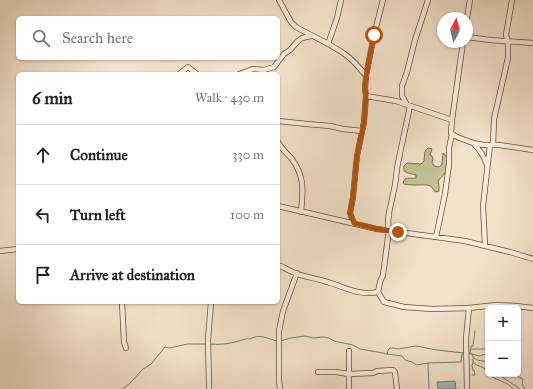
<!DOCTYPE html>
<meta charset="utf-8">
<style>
:root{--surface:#fff;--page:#f2f2f2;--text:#222;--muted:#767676;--line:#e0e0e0}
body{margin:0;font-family:"IM FELL Great Primer",serif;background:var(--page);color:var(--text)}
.controls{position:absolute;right:12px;bottom:12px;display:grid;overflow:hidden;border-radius:6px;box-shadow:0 1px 3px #0004}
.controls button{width:36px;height:36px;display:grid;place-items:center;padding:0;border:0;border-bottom:1px solid var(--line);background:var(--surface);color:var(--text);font:20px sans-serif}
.compass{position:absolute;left:437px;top:12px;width:36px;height:36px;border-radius:50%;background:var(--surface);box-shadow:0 1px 3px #0004;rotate:7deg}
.stop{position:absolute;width:12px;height:12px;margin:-9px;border:3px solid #b45309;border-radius:50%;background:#fff}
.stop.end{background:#b45309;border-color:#fff;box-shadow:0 1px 4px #0008}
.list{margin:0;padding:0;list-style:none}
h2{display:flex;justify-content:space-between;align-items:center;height:52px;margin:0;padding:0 16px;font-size:17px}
h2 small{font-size:13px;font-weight:400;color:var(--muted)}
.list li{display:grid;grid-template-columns:26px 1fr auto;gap:12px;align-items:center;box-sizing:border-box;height:60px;padding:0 16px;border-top:1px solid var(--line)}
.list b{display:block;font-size:15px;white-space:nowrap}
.list em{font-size:13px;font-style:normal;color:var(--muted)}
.icon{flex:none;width:22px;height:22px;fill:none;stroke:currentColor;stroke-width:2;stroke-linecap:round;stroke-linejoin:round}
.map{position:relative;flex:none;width:533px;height:389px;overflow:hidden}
.search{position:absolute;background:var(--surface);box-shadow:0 1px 3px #0004;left:16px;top:16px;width:264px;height:44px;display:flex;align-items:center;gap:10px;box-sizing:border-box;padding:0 14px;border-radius:6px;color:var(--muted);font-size:15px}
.panel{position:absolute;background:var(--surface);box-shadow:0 1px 3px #0004;left:16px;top:72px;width:264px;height:232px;border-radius:6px}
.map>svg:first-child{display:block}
.green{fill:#c2c193;stroke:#7e6f4c}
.water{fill:#9cbdbb;stroke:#757d72}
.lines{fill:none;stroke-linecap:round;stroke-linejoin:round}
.stream{stroke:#757d72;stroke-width:1}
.street-casing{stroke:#684e36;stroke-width:6}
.street{stroke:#f7ecdd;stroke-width:4.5}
.route{stroke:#b45309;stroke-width:5}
</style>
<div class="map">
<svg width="533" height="389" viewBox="0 0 533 389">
<rect width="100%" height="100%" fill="#f3e2cb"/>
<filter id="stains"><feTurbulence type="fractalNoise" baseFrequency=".005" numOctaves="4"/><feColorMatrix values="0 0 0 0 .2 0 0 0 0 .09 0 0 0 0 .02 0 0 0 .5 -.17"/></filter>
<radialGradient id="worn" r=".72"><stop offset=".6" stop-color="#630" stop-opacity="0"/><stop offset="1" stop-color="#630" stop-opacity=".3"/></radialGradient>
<path class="green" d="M428 148 432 149 430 155 432 156 433 159 432 162 434 166 439 167 442 164 443 153C449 157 448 167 445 173 443 176 440 178 438 181L439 186V191L435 192C430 183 427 185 418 185 413 185 408 185 404 184L403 182 405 179C409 177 412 179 416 178V175L408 173 404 171V166L407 163 421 164 424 161 425 151Z"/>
<path class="water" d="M455 381 456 389H438L437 382Z"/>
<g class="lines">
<path class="stream" d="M280 341 291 338 305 336 314 338 323 337 329 338 334 341 353 345 360 349 383 353 387 354 388 350 390 348H394L398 349 416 346 437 350 464 353
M209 344C218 345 227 344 235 342 240 341 246 338 250 339 261 333 267 339 277 341
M471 349H485L486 351V354L479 356 472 354
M469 353 472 354C474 362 482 360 488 362
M387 354 402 356 405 360 412 362 416 365 428 363 461 362 462 354
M470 354 471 346H473L475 331
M473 358V362L475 364 488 370
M428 363 429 389
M489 374C495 381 508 381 513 389
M498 374 520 389
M509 374 519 377 523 379 522 384 525 389
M472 375H475L474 370H473L472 366 473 362
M123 389 131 382 143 369 151 364 165 347 170 348 187 344H206"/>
<defs>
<path id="street" d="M279 0 291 22 296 27C312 36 331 44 346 55 354 61 360 68 366 76L365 88 366 96 396 101 452 120 451 133 457 137 473 143 484 145H499L533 150
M467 18 470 0
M467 37 490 40 533 43
M328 44 337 18 341 0
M179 74 188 67 197 74
M239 74 253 69 264 70 274 67 284 54 290 50 297 42 302 38 311 36
M366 76 374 35 383 0
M407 105 402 96V86L407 72 415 40 428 0
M410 106C406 125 402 144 398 163 396 173 396 184 393 194 391 206 386 218 389 230L383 275 380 282 378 292 384 302 404 307 433 309 469 308 496 305 516 306 533 308
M452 120 463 42
M278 121 307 124 330 126 343 129 362 131
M278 142C281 149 287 153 292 159 305 177 303 191 301 212
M473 143C479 149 484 156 487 165
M493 145 494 119 508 58V42L506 35 512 0
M278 206 377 229 465 241 510 252 533 259
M354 223 350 213 353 197 357 156 364 122 366 96
M436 237 445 194 449 164V148L452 134
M485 245 483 206 490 145
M0 251 18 249
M278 265C284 267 289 271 295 273 304 277 315 278 324 281 344 286 356 296 378 292
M122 302 124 342 126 348
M318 372H336L349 374 373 373 377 371 393 370 395 372 397 389
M209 389V385L208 340 211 302
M280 389 279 381V331L283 311 297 273
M349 389V351
M467 389 466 338 469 308"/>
</defs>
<use href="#street" class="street-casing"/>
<use href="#street" class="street"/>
</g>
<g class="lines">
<path class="route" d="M374 35 366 76 365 88 366 96 364 122 357 156 353 197 350 213 354 223 377 229 398 232"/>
</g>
<rect width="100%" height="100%" filter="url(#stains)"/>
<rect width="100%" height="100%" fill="url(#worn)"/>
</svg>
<div class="controls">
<button>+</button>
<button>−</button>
</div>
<svg class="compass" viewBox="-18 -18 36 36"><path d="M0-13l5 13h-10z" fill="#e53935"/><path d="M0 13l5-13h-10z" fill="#767676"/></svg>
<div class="stop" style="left:374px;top:35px"></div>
<div class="stop end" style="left:398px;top:232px"></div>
<div class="search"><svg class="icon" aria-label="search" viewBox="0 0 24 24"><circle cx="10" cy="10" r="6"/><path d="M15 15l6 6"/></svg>Search here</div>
<section class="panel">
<h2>6 min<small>Walk · 430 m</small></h2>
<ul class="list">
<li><svg class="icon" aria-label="ahead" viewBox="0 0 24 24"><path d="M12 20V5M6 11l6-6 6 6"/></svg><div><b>Continue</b></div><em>330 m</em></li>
<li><svg class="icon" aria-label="left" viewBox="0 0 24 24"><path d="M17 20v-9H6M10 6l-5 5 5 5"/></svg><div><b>Turn left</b></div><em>100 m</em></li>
<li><svg class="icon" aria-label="arrive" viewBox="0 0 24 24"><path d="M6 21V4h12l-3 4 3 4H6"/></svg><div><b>Arrive at destination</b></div></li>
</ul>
</section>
</div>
